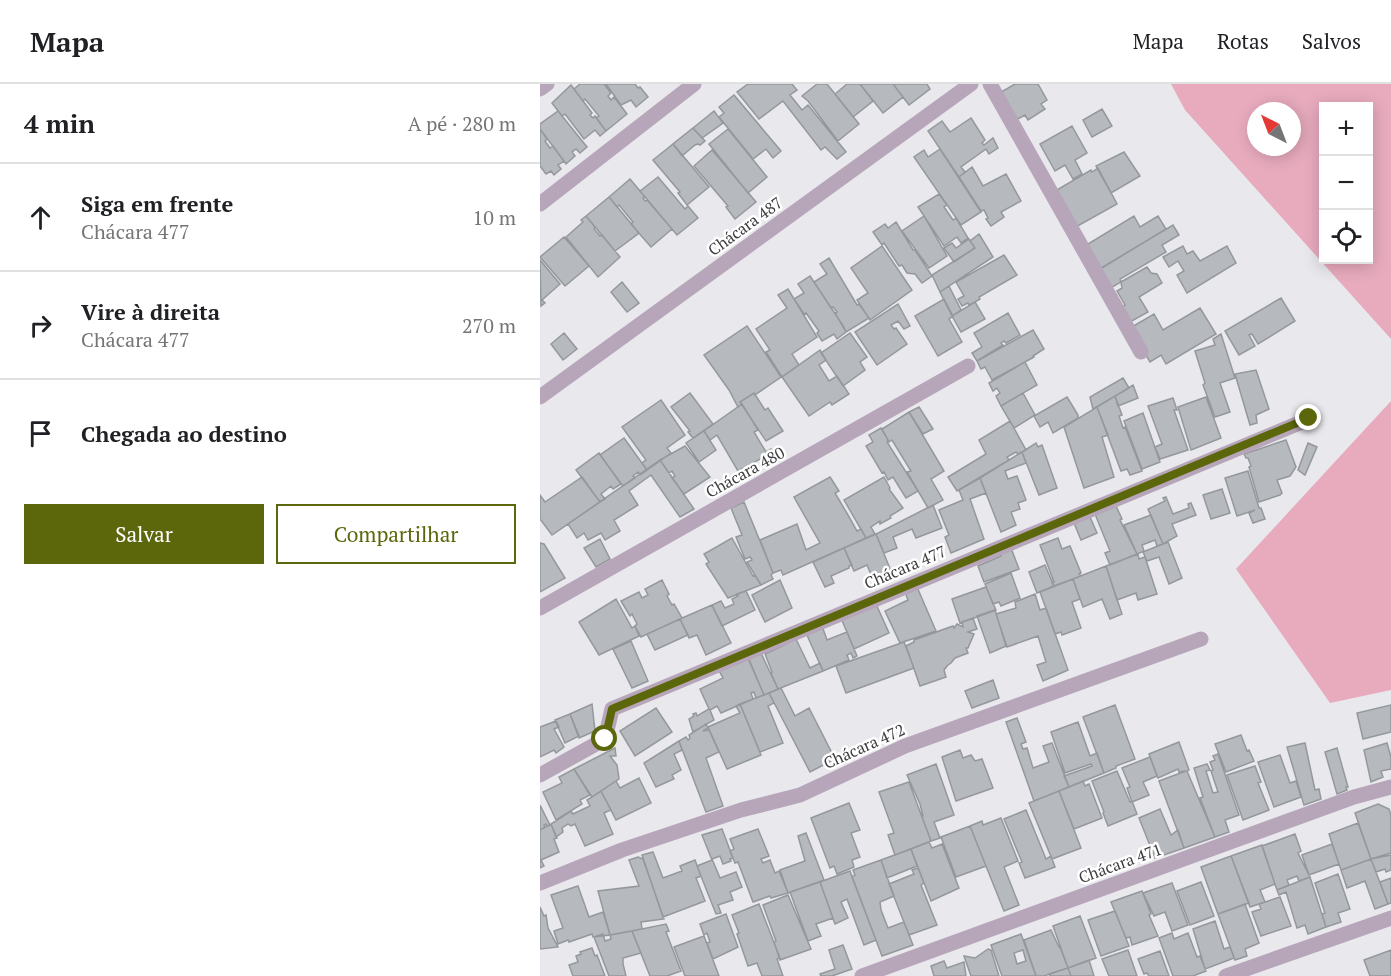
<!DOCTYPE html>
<html lang="pt">
<meta charset="utf-8">
<style>
:root{--surface:#fff;--page:#f6f6f6;--text:#202124;--muted:#757577;--line:#e0e0e0;--accent:#5c670c}
body{margin:0;font-family:"PT Serif",serif;background:var(--page);color:var(--text)}
.controls{position:absolute;right:18px;top:18px;display:grid;overflow:hidden;border-radius:0px;box-shadow:0 3px 15px #0003}
.controls button{width:54px;height:54px;display:grid;place-items:center;padding:0;border:0;border-bottom:2px solid var(--line);background:var(--surface);color:var(--text);font:30px sans-serif}
.compass{position:absolute;left:707px;top:18px;width:54px;height:54px;border-radius:50%;background:var(--surface);box-shadow:0 3px 15px #0003;rotate:318deg}
.stop{position:absolute;width:18px;height:18px;margin:-14px;border:4px solid #5c670c;border-radius:50%;background:#fff}
.stop.end{background:#5c670c;border-color:#fff;box-shadow:0 2px 6px #0008}
.list{margin:0;padding:0;list-style:none}
h2{display:flex;justify-content:space-between;align-items:center;height:78px;margin:0;padding:0 24px;font-size:26px}
h2 small{font-size:20px;font-weight:400;color:var(--muted)}
.list li{display:grid;grid-template-columns:39px 1fr auto;gap:18px;align-items:center;box-sizing:border-box;height:108px;padding:0 24px;border-top:2px solid var(--line)}
.list b{display:block;font-size:22px;white-space:nowrap}
.list p{margin:0;font-size:20px;white-space:nowrap;color:var(--muted)}
.list em{font-size:20px;font-style:normal;color:var(--muted)}
.actions{display:flex;gap:12px;padding:18px 24px}
.actions a{flex:1;padding:14px 0;border:2px solid var(--accent);border-radius:0px;text-align:center;font-size:21px;color:var(--accent)}
.actions .main{background:var(--accent);color:#fff}
.icon{flex:none;width:33px;height:33px;fill:none;stroke:currentColor;stroke-width:2;stroke-linecap:round;stroke-linejoin:round}
.map{position:relative;flex:none;width:851px;height:892px;overflow:hidden}
header{display:flex;align-items:center;gap:36px;box-sizing:border-box;height:84px;padding:0 30px;background:var(--surface);border-bottom:2px solid var(--line)}
header strong{font-size:28px}
nav{display:flex;gap:33px;margin-inline-start:auto;font-size:21px}
main{display:flex}
aside{flex:1;background:var(--surface)}
.map>svg:first-child{display:block}
.green{fill:#e8abbe;fill-rule:evenodd}
.building{fill:#b6b9bd;stroke:#94989c;stroke-width:1.5;fill-rule:evenodd}
.lines{fill:none;stroke-linecap:round;stroke-linejoin:round}
.street{stroke:#b7a5b9;stroke-width:15}
.route{stroke:#5c670c;stroke-width:8}
.labels{text-anchor:middle;stroke-width:5;stroke-linejoin:round;paint-order:stroke}
.street-label{font-size:16px;fill:#3d3c3e;stroke:#fff}
</style>
<header>
<strong>Mapa</strong>
<nav><a>Mapa</a><a>Rotas</a><a>Salvos</a></nav>
</header>
<main>
<aside>
<h2>4 min<small>A pé · 280 m</small></h2>
<ul class="list">
<li><svg class="icon" aria-label="ahead" viewBox="0 0 24 24"><path d="M12 20V5M6 11l6-6 6 6"/></svg><div><b>Siga em frente</b><p>Chácara 477</p></div><em>10 m</em></li>
<li><svg class="icon" aria-label="right" viewBox="0 0 24 24"><path d="M7 20v-9h11M14 6l5 5-5 5"/></svg><div><b>Vire à direita</b><p>Chácara 477</p></div><em>270 m</em></li>
<li><svg class="icon" aria-label="arrive" viewBox="0 0 24 24"><path d="M6 21V4h12l-3 4 3 4H6"/></svg><div><b>Chegada ao destino</b></div></li>
</ul>
<div class="actions"><a class="main">Salvar</a><a>Compartilhar</a></div>
</aside>
<div class="map">
<svg width="851" height="892" viewBox="0 0 851 892">
<rect width="100%" height="100%" fill="#e8e8ed"/>
<path class="green" d="M631 0H851V255L645 26ZM784 22H828V176H784ZM716 27H752V63H716Z
M851 317V606L790 619 696 485Z"/>
<path class="building" d="M40 0H64L71 9 68 12 71 16 74 13 87 30 66 47 56 34 59 32 45 15 43 17 34 5Z
M66 0H95L98 4 100 3 108 13 96 23 91 16 81 21Z
M208 0H252L257 6 250 11 262 26 268 21 306 68 297 75 285 63 281 66 243 17 219 35 197 8Z
M277 0H287L319 40 298 57 268 17 262 12Z
M307 0H320L333 17 313 33 295 10Z
M320 0H353L363 13 343 29Z
M353 0H387L390 5 369 21Z
M475 0H498L507 16 501 20 505 25 488 36 485 31 472 38 456 11Z
M31 1 52 29 50 31 53 34 55 32 66 47 60 52 55 46 44 55 25 30 22 32 12 19Z
M194 11 241 67 233 74 226 65 213 75 179 33 184 29 179 23Z
M562 25 572 42 552 53 543 36Z
M18 27 47 63 40 69 36 65 32 68 35 72 26 80 0 45V40Z
M174 27 183 39 162 54 153 44Z
M431 34 445 56 442 59 444 61 453 54 458 64 449 70 446 65 421 83 425 88 419 93 388 47 402 37 410 48Z
M532 42 547 69 535 76 542 90 533 95 525 81 515 87 500 60Z
M153 44 165 57 160 61 158 60 155 61 142 72 133 60Z
M0 45 7 55 5 57 10 64 13 62 24 77 18 81 21 85 14 91 11 87 6 90 0 82Z
M188 45 227 93 208 109 169 60Z
M133 60 169 103 147 121 138 109 140 108 113 76Z
M400 65 441 128 421 141 374 73 384 66 388 73Z
M172 66 216 118 195 135 186 123 188 122 154 82Z
M584 68 600 92 571 109 556 82Z
M432 83 443 102 466 90 481 117 461 128 464 133 451 142 446 135 448 134 444 126 441 127 419 93Z
M558 84 577 120 534 144 510 110 551 86 552 88Z
M118 93 145 125 148 122 158 134 137 151 100 107Z
M90 95 105 113 103 114 105 117 107 116 132 145 111 163 91 140 93 138 79 121 77 123 69 113Z
M399 110 407 121 404 123 413 136 416 134 428 154 421 159 417 153 404 162 378 123Z
M69 113 99 149 75 167 46 132Z
M46 132 55 143 54 145 60 152 62 151 80 173 58 193 26 153 43 138 41 136Z
M384 132 407 172 389 184 362 147Z
M594 132 600 143 618 132 626 145 557 187 543 163Z
M356 138 373 166H375L392 192 382 199 375 190 367 189 362 181 359 182 344 159 342 161 333 148 345 140 348 144Z
M633 141 639 151 622 161 626 168 580 195 581 198 569 205 556 187Z
M439 150 453 173 400 208 392 191 435 164 430 157Z
M24 153 49 182 25 202 0 173Z
M429 155 435 164 414 178 404 164 412 159 416 164Z
M342 162 372 206 330 236 317 216 328 209 311 184Z
M643 162 647 170 653 167 660 177 687 162 696 179 647 209 637 191 644 187 638 177 629 183 623 173Z
M464 171 477 191 439 213 440 215 435 218 429 221 428 219 422 222 418 215 424 212 416 198Z
M289 174 317 221 319 220 329 234 306 248 295 229 297 228 293 223 291 224 274 198 287 190 280 180Z
M0 176 20 200 2 216 5 219 1 222Z
M607 183 611 189 617 190 622 199 599 213 608 228 590 238 581 224 585 221 577 207 582 204 581 198Z
M270 192 304 243 306 248 297 255 294 250 282 257 277 249 279 247 266 229 264 230 254 215 264 209 258 200Z
M82 198 99 219 87 228 71 208Z
M409 202 421 226 412 232 400 208Z
M248 205 277 253 252 270 259 281 242 293 226 268 230 266 216 245 247 224 238 211Z
M741 214 755 237 718 260 712 250 709 251 715 262 699 271 685 247Z
M404 215 413 232 409 235 422 258 398 272 375 232Z
M435 218 445 235 421 248 412 232Z
M358 220 370 242 364 245 358 237 351 241 354 245 356 244 367 260 337 281 315 248Z
M660 224 676 250 626 280 621 271 610 278 590 244 614 230 623 246Z
M468 229 480 251 466 259 464 257 461 259 463 261 437 277 432 269 442 263 434 249Z
M207 242 241 293 215 311 214 309 200 318 202 320 198 323 189 306 164 271Z
M493 246 504 265 493 272 494 273 452 296 445 283 441 285 437 277Z
M24 249 37 265 23 276 11 260Z
M310 249 327 273 320 278 325 286 303 302 281 269Z
M681 250 695 294 680 299 690 328 675 333 663 301 665 299 655 267 675 261 673 255Z
M280 266 286 276 279 281 289 297 297 292 309 310 292 321 290 318 269 332 242 293Z
M485 278 497 301 461 322 456 312 460 309 457 304 453 307 449 299Z
M716 286 729 325 716 331 717 339 710 341 695 290Z
M583 294 589 304 553 325 550 313Z
M593 301 598 314 578 322 575 312Z
M150 309 173 340 153 354 148 348 150 347 131 323Z
M214 309 225 326 228 324 243 347 226 357 200 318Z
M483 309 495 331 474 344 461 322Z
M575 312 582 331 579 332 583 344 585 343 602 387 590 391 587 385 581 387 557 323Z
M527 313 538 331V334L513 349 508 338 500 343 494 332Z
M666 313 681 354 651 366 638 323Z
M633 314 637 326H634L648 366 620 375 615 363 622 360 608 322Z
M121 316 145 351 127 364 131 369 107 386 102 379 106 376 82 343Z
M202 320 218 346 214 348 226 368 231 365 239 376 229 382 224 373 198 387 177 351 170 356 164 347Z
M379 323 393 345 383 350 369 328Z
M557 323 568 351 562 353 574 393 544 404 524 343Z
M369 328 404 387 391 395 403 416 388 424 367 388 371 387 352 356 349 358 342 345Z
M603 329 620 378 602 385 584 337Z
M470 337 486 366 478 370 476 368 467 373 469 376 417 407 408 393 446 370 439 356Z
M341 344 348 356 347 358 378 407 366 414 353 393 348 396 344 388 342 389 326 362 333 358 329 351Z
M164 347 176 366 159 378 146 359Z
M84 354 107 386 100 391 98 388 93 392 95 394 83 402 60 371Z
M746 356 756 383 750 392 737 396 742 409 740 411 719 418 709 383 711 382 708 374H706L704 370Z
M496 359 498 363 502 361 517 404 499 411 482 368Z
M768 359 777 363 765 391 758 386Z
M145 362 170 393 144 410 132 394 135 392 132 387 129 389 120 376Z
M482 368 486 379 465 387 468 395 477 392 486 416 478 419 480 425 471 428 476 441 461 448 440 394Z
M59 369 81 400 73 405 71 402 61 410 65 415 60 418 36 386Z
M120 376 154 425 140 433 111 391 89 407 98 421 74 436 80 447 65 456 61 449 48 456 44 449 37 454 28 440Z
M708 387 719 424H721L725 435 713 439 709 429 715 426 697 432 685 394Z
M42 393 60 418 12 451 0 435V411L5 418Z
M290 393 299 407 295 409 308 431 317 447 321 445 326 454 243 491 241 486 233 489 220 456 257 440 266 466 280 459 254 413Z
M344 393 350 404 349 405 363 424 350 432 351 434 340 440V437L331 443 335 450 326 454 304 416Z
M440 394 446 409 430 415 444 455 411 469 405 453 409 451 399 426 423 416 419 406Z
M682 405 690 429 671 435 663 411Z
M626 413 633 430 649 424 648 420 651 419 656 431 632 440 637 452 623 460 608 425 625 417 623 414Z
M204 418 233 489 231 491 233 495 221 501 207 478 212 476 210 473 205 475 196 453 202 451 191 424Z
M393 421 402 444 376 454 372 445 353 453 357 464 344 469 336 450Z
M576 422 582 435 580 436 597 470 570 481 565 469 570 467 555 430Z
M611 431 623 460 617 462 615 456 602 461 604 467 597 470 584 441Z
M550 433 557 449 541 456 534 439Z
M336 450 353 492 335 500 327 481 314 487 304 464Z
M192 454 213 492 215 491 221 501 188 514 166 480 169 478 164 470Z
M518 454 522 465 530 462 541 489 539 490 541 492 514 502 512 499 514 498 500 461Z
M60 455 70 475 56 483 44 464Z
M628 458 642 494 629 500 619 473 607 477 603 468Z
M0 459 4 460 25 494 0 508Z
M304 464 312 481 309 482V484L291 492 294 499 285 503 273 478Z
M471 464 479 485 444 498 438 482 461 472 460 469Z
M598 470 599 475 605 473 617 510 598 516 596 509 577 516 566 482Z
M505 481 514 502 497 509 489 488Z
M566 482 582 530 570 535 562 515 543 523 533 495Z
M471 489 480 514 461 522 459 518 453 520 445 500Z
M533 495 540 515 532 518 541 544 522 551 521 548 515 550 500 508Z
M122 496 129 510 127 512 132 521 134 520 142 534 101 553 95 542 97 540 92 530 90 532 81 517 99 508 102 514 108 511 105 505Z
M240 496 252 524 225 538 212 511Z
M377 503 396 547 360 559 345 527 368 516 365 508Z
M446 503 456 526 420 539 412 515Z
M206 507 215 526 182 542 172 521 181 517 185 524 194 520 192 515 198 512 197 510Z
M495 510 500 526 506 524 528 586 503 597 497 581 506 578 498 552 467 563 456 530 476 524 475 518Z
M76 515 92 544 95 542 99 552 59 571 39 538Z
M336 520 349 549 314 565 301 534Z
M172 521 191 559 166 571 157 551 149 554 140 535Z
M455 526 466 562 450 569 437 532Z
M433 534 437 545 428 548 434 550 428 564H426L428 569 415 574 411 579 408 581 404 586 406 593 380 602 366 562 374 558V556L413 542 414 544 417 540 423 543 422 538Z
M140 535 148 551 115 566 107 550Z
M282 542 287 556 307 548 317 572 313 574 311 569 307 571 309 576 283 587 266 549Z
M255 553 270 584 280 579 283 587 238 605 231 589 232 588 225 570 246 560Z
M91 557 108 597 92 604 73 565Z
M364 558 374 584 306 609 296 582Z
M220 567 238 605 224 611 208 573Z
M207 572 224 611 216 614 214 608 211 609 213 615 181 629 177 622 170 626 174 636 153 648 149 635 154 632 153 630 156 629 157 632 169 625 160 605 183 594 178 585Z
M453 596 459 614 432 624 425 607Z
M241 604 255 632 269 624 295 675 270 688 229 609Z
M229 609 234 619 228 622 243 659 220 668 200 620Z
M52 620 55 647 39 654 30 630Z
M200 620 221 671 187 685 168 643 200 629 196 622Z
M575 621 595 675 576 682V684L564 689 543 633Z
M851 621V648L823 655 817 629Z
M116 624 132 648 95 672 80 647Z
M30 630 39 652 25 659 15 636Z
M477 634 486 658 481 660 483 665 487 664 493 684 509 678 503 662 512 659 529 703 494 717 466 638Z
M16 637 19 643 14 645 24 663 16 669 14 666 0 673V643Z
M538 638 550 672 557 669 564 689 529 703 524 692 552 682 551 680 525 689 511 648Z
M166 640 168 644 163 647 169 646 179 668 166 674 183 722 166 728 139 657 146 653 148 656 150 654 149 651Z
M701 651 707 667 709 666 714 677 686 688 675 660Z
M139 657 142 666 134 670 141 686 132 691 134 695 116 703 104 679Z
M639 658 649 686 647 687 675 753 644 764 619 697 646 687 639 688 638 685 618 694 609 670Z
M765 659 775 706 779 705 781 715 764 721 747 663Z
M847 659 851 673V685L841 687 843 693 831 698 824 666Z
M75 664 76 672H70L77 681 79 695 52 713 34 685Z
M797 664 808 703H806L807 706 797 710 785 668Z
M420 666 423 674 431 671 435 677 442 675 453 704 416 717 402 673Z
M678 670 699 731 685 736 689 748 675 753 660 714 663 713 654 684 667 680 670 686 666 687 673 709 678 708 671 687 673 686 670 678 675 676 673 672Z
M740 671 750 699 756 697 761 713 734 723 718 678Z
M610 673 617 692 603 698 609 711 592 718 587 704 590 703 582 684Z
M396 680 414 731 394 738 400 754 391 757 382 733 383 732 380 720 367 691Z
M715 682 721 698 718 699 729 726 703 736 687 691Z
M34 685 50 711 40 716 42 720 16 736 3 708 22 699 19 693Z
M577 687 590 718 592 717 597 730 568 742 563 729 564 728 552 697Z
M99 694 111 719 76 736 61 707 76 697 80 704Z
M543 697 545 702 549 700 562 734 534 745 519 707Z
M369 698 391 757 355 771 348 751 354 749 339 708Z
M61 707 71 726 64 729 73 750 45 762 35 740 31 742 28 740 22 744 23 748 16 753 11 740 31 727 33 730 50 722 47 716Z
M519 707 541 764 512 775 489 719Z
M309 719 320 746 311 749 320 773 312 776 314 783 297 790 294 782 290 784 271 734Z
M838 720 849 725 851 731V769L831 775 815 729Z
M0 721 10 741 7 742 6 740 4 741 5 743 0 746Z
M620 725 631 751 638 746 644 764 615 774 599 734Z
M486 726 506 775 511 772 515 783 485 794 479 779 482 778 464 735Z
M461 734 478 777 464 783 479 821 464 827 430 742 442 737 443 741Z
M818 739 831 775 801 786 789 750Z
M11 740 17 754 14 755 19 768 1 776 4 782 0 784V746Z
M430 742 446 782 416 793 401 753Z
M182 745 193 774 190 775 191 777 183 780 180 772 172 775 180 794 196 788 202 803 190 808 193 816 178 821 181 829 176 830 157 782 172 776 162 751Z
M218 745 229 772 221 775 223 779 230 776 235 789 239 787 248 809 231 814 230 812 213 818 198 778 195 779 190 767 194 765 190 755Z
M266 749 284 796 248 809 240 786 265 777 258 752Z
M755 750 761 767 758 769 770 793 759 797 757 792 747 796 749 801 737 806 722 762Z
M389 758 392 764 402 760 419 804 391 817 371 765Z
M792 760 799 780 769 791 762 771Z
M722 761 735 800 720 806 725 818 710 823 691 772Z
M371 765 377 782 347 794 341 776Z
M113 768 123 794 142 787 140 782 155 776 161 792 156 794 165 817 123 833 102 771Z
M851 771V786L846 788 845 785 836 788 831 775Z
M691 772 709 819 678 830 661 783Z
M98 773 103 775 124 835 101 838 102 845 70 851 58 807 99 802 89 776Z
M831 775 848 820 835 825 825 797 807 804 801 786Z
M341 776 354 812 340 818 341 826 348 844 364 838 373 861 342 872 312 793 315 791 313 786Z
M378 784 384 799 381 801 397 841 369 851 349 800 374 790 372 786Z
M310 787 336 856 324 861 307 815 301 818 308 834 295 840 280 798Z
M798 790 810 825 798 829 801 838 786 843 782 830 785 829 775 799Z
M770 793 786 843 768 850 765 841 757 844 746 808 739 811 737 806Z
M851 794V819L848 820 840 798Z
M280 798 293 834 276 840 281 852 268 857 250 808Z
M661 798 674 832 650 841 637 807Z
M632 799 648 841 632 847 625 828 614 832 603 809Z
M38 802 49 833 63 828 70 851 53 853 52 850 29 858 28 856 18 860 14 847 23 844 11 811Z
M602 807 611 830 609 831 618 852 592 861 590 853 586 854 571 818Z
M248 811 271 865 240 876 234 858 236 857 223 821Z
M740 813 751 842 721 852 712 828 721 825 719 820Z
M219 820 240 874 237 875 243 892H222L217 879 208 882 197 850 199 849 192 831Z
M705 820 719 859 705 865 707 872 695 876 678 830Z
M0 823 4 832 6 831 8 844 18 863 0 865Z
M575 827 589 862 561 872 548 836Z
M186 830 198 863 173 875 167 859 170 858 167 849 164 851 160 840Z
M540 832 556 874 528 884 513 842Z
M675 837 684 865 690 863 694 874 665 885 653 845Z
M126 840 129 847 126 848 141 887 127 892H110L92 847Z
M511 846 519 863H520L528 884 504 892H496L484 856Z
M92 847 101 869 83 874V880L86 892H69L54 853 63 850 65 857 71 855 70 851Z
M632 849 634 855 648 849 657 873 660 872 666 887 653 892H633L619 854Z
M481 850 496 892H462L451 861ZM483 866 486 877 477 880 474 869Z
M164 852 179 892H145L134 863Z
M303 861 312 885 292 892H281L280 890 295 885 289 866Z
M52 864 55 872 57 871 65 892H33L29 881 38 878 36 872 41 870 40 868Z
M448 865 451 866 459 892H431L424 872 435 874Z
M588 866 597 892H569L562 875Z
M851 866V892H830L824 876Z
M620 867 629 892H609L607 889 604 890 598 875Z
M549 876 554 892H531L528 884Z
M404 877 407 884 424 878 426 892H394L391 882Z
M528 884 531 892H510L509 890Z"/>
<g class="lines">
<path class="street" d="M450 0 601 268
M0 5 7 0
M0 120 154 0
M0 313 431 0
M0 524 428 282
M0 691 65 655 72 625 769 335
M0 799 82 766 201 726 260 711 365 662 661 555
M322 892 814 713 851 703
M686 892 851 834"/>
</g>
<g class="lines">
<path class="route" d="M65 655 72 625 769 334"/>
</g>
<g class="labels">
<g class="street-label">
<text transform="translate(205 142) rotate(-36)" y="6">Chácara 487</text>
<text transform="translate(205 388) rotate(-29)" y="6">Chácara 480</text>
<text transform="translate(365 483) rotate(-23)" y="6">Chácara 477</text>
<text transform="translate(324 662) rotate(-24)" y="6">Chácara 472</text>
<text transform="translate(580 779) rotate(-20)" y="6">Chácara 471</text>
</g>
</g>
</svg>
<div class="controls">
<button>+</button>
<button>−</button>
<button><svg class="icon" aria-label="locate" viewBox="0 0 24 24"><circle cx="12" cy="12" r="6"/><path d="M12 2v4M12 18v4M2 12h4M18 12h4"/></svg></button>
</div>
<svg class="compass" viewBox="-18 -18 36 36"><path d="M0-13l5 13h-10z" fill="#e53935"/><path d="M0 13l5-13h-10z" fill="#757577"/></svg>
<div class="stop" style="left:65px;top:655px"></div>
<div class="stop end" style="left:769px;top:334px"></div>
</div>
</main>
